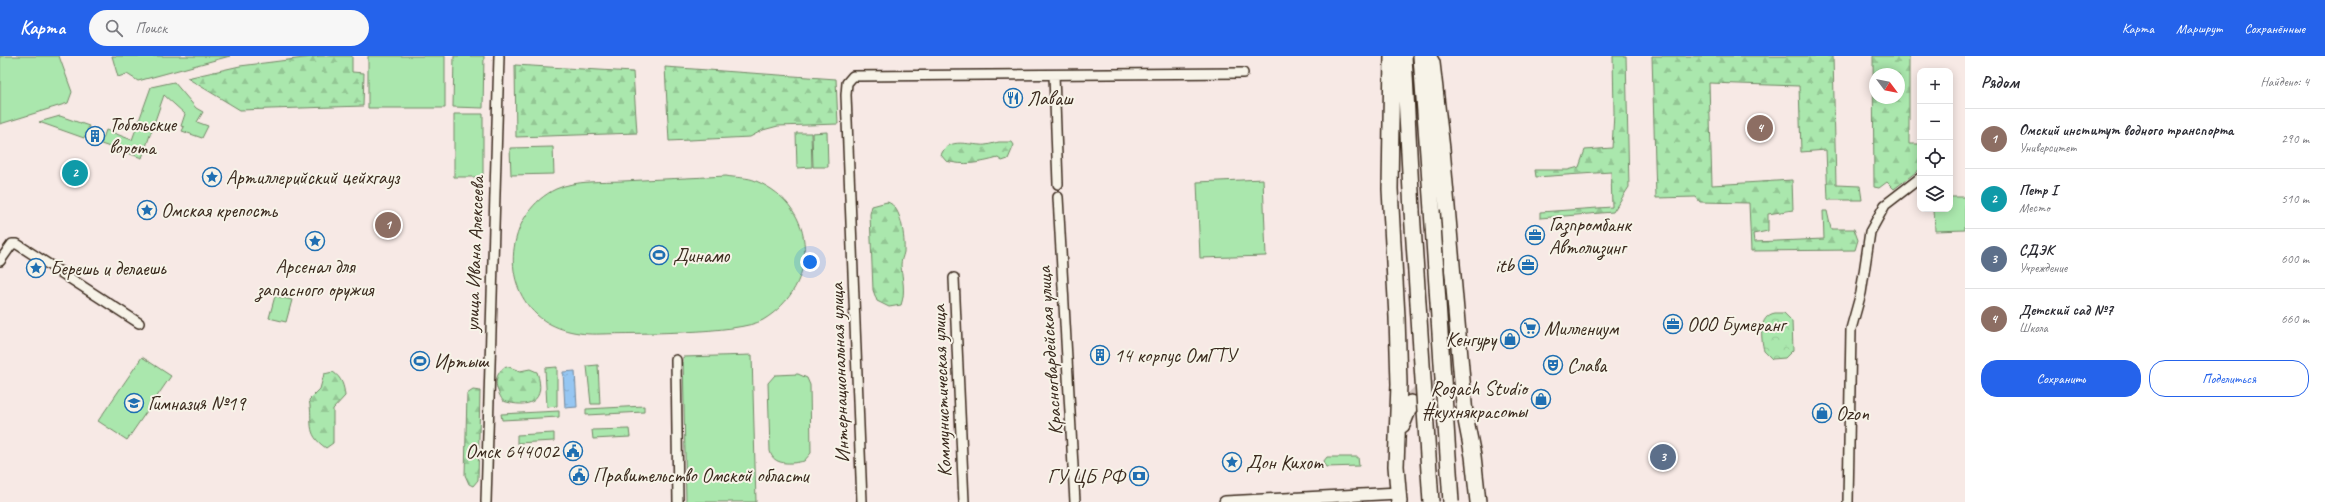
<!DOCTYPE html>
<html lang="ru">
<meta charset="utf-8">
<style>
:root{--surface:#fff;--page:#f7f7f7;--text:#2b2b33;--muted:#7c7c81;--line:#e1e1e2;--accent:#2563eb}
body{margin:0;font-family:Caveat,sans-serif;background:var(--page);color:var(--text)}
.controls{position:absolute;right:12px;top:12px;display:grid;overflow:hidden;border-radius:8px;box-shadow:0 2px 10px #0003}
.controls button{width:36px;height:36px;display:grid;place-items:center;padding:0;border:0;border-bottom:1px solid var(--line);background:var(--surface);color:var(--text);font:20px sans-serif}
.compass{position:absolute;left:1869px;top:12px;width:36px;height:36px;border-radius:50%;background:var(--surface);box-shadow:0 2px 10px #0003;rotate:122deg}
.you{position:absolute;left:810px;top:206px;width:14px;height:14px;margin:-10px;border:3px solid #fff;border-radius:50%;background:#1a73e8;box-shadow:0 0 0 6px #1a73e833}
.badge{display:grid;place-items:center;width:26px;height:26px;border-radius:50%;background:var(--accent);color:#fff;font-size:13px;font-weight:700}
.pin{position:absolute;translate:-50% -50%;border:2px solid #fff;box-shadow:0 1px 4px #0006}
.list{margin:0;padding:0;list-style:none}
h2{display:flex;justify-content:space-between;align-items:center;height:52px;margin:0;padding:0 16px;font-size:17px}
h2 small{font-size:13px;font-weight:400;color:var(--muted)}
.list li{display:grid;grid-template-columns:26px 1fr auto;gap:12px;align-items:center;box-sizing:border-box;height:60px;padding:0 16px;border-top:1px solid var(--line)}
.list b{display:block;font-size:15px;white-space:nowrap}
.list p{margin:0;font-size:13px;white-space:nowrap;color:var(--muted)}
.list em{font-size:13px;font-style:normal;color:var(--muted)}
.actions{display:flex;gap:8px;padding:12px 16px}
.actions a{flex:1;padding:9px 0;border:1px solid var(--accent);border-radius:16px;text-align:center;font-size:14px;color:var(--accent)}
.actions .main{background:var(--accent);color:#fff}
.icon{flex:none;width:22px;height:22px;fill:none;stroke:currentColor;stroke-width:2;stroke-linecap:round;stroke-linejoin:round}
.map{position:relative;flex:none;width:1965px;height:446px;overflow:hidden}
header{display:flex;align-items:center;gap:24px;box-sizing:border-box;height:56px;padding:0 20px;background:var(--accent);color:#fff}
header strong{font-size:19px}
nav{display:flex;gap:22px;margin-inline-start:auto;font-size:14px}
.search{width:280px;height:36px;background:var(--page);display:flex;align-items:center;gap:10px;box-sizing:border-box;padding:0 14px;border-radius:22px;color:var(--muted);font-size:15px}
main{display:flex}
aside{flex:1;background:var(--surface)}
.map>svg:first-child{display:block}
.grass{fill:#aae7ad;stroke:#728866}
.forest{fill:url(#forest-firs);stroke:#728866;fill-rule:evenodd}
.park{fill:url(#park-crowns);stroke:#728866}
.water{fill:url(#water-ripples);stroke:#72889d}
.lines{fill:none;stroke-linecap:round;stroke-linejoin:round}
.primary-tunnel{stroke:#d1c3bd;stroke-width:15;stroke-dasharray:15 8;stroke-linecap:butt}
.minor-casing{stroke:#3b2a1e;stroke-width:12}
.tertiary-casing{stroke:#3b2a1e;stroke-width:14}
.primary-casing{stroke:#3b2a1e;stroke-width:18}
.minor{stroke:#f7f3e8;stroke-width:9}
.tertiary{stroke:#f7f3e8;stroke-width:11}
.primary{stroke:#f7f3e8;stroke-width:15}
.primary-bridge-casing{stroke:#3b2a1e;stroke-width:18;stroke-linecap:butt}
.primary-bridge{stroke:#f7f3e8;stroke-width:15}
.labels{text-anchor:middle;stroke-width:4;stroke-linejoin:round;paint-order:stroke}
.poi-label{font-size:20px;fill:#3b2a1e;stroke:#f7f3e8;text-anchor:start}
.street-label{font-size:20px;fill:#3b2a1e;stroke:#f7f3e8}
</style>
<header>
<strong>Карта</strong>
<div class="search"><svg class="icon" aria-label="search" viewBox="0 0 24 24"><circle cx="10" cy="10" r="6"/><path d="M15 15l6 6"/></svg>Поиск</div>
<nav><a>Карта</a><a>Маршрут</a><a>Сохранённые</a></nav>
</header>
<main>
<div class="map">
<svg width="1965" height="446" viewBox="0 0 1965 446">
<defs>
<pattern id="forest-firs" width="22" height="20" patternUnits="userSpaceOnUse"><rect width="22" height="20" fill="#aae7ad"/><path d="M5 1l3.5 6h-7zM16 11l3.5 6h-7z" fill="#93c694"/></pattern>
<pattern id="park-crowns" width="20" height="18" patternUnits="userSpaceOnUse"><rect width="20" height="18" fill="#aae7ad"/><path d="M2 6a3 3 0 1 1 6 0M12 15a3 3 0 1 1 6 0" fill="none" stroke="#93c694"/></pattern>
<pattern id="water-ripples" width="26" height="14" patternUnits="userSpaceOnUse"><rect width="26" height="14" fill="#96c6f2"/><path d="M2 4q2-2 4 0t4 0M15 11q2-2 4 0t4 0" fill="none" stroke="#82aacf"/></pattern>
</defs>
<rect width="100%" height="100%" fill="#f7e9e5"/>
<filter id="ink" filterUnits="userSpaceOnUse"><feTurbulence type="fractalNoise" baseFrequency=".025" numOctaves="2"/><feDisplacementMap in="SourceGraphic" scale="8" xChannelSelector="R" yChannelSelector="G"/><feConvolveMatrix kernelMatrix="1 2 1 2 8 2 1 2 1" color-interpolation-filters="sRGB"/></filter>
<g filter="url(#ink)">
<path class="grass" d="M0 0H59L72 36 68 47 0 68Z
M112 0H230L138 25 127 18 118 21Z
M368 0H445V52H368Z
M454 0H484L483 52 453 51Z
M174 26 196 52 203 56 197 66 208 70 202 82 182 75 184 71 181 70 185 58 164 39 142 102 101 88 106 74 132 84 151 31Z
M454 58H483V121H454Z
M60 60 89 70 84 82 39 66Z
M827 76 828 111H813L812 77Z
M796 77H811L812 111 797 112Z
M553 91 554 118 511 119 510 92Z
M726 120C736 122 748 121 756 125 819 151 820 230 763 264 739 278 634 277 601 278 578 279 554 274 537 259 498 224 509 155 556 133 576 124 602 126 623 125 658 123 692 122 726 120Z
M1263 123 1266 200 1200 202 1197 126Z
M1950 141H1965V174L1935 175 1934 153H1950Z
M275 240 292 244 286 266 269 262Z
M752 299 756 446H686L683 301Z
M142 301 171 320 127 384 98 365Z
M598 309 600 348H591L587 310Z
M557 311V350L547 351 545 312Z
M798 318 807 322 810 329 811 397 804 405C792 408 773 410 770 395L768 327 775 319Z
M644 350V356L586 359V353Z
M559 355V361L502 364 501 358Z
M629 373 630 381 593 383 592 374Z
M554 377V385L517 387V379Z
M1327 401H1358L1359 410 1326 411 1323 406Z"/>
<path class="forest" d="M320 0H352V16L364 17 363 50 240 54 187 22 240 10Z
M1613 0H1626L1629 131 1613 156 1540 162V156L1612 151 1611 116 1536 121 1535 114H1568L1579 111 1585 94 1612 92 1614 57Z
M1652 0H1833L1836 129 1860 130 1862 144H1828L1826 94 1801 96 1799 30 1709 27 1712 129 1792 124 1793 154 1768 158V175L1753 178 1754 186 1824 183 1823 155H1827L1831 173H1854L1858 184 1855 194 1751 195 1749 147 1700 146 1696 141 1656 142Z
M1873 0H1909V88H1920V113L1894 133 1887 126 1879 132 1874 131ZM1875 18H1899V42H1875Z
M515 9 633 16 637 77 516 81Z
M665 11 836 23 838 68 778 70 763 74 750 81 669 85Z
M999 86H1012L1014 89 1008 103 1002 105 998 102C980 107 964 110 946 105L941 99C948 82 965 88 980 89 986 90 993 87 999 86Z
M887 146C902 149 905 184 904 196 903 201 901 204 901 209 902 223 906 235 901 249L889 251 877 245 873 234 870 158 872 150Z
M506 310 520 315 530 313 537 316C547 346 529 353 503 345 495 332 492 320 506 310Z
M333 316C342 322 344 330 345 340L333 353V387L326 392C304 377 314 366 309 344L320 333 324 318Z
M473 334 480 335 478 424 473 430 469 428 465 419 467 338Z"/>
<path class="park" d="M1775 257H1784L1792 265 1793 294 1785 302 1772 303 1764 295C1761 282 1758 260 1775 257Z"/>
<path class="water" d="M575 315 577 351 565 352 563 316Z"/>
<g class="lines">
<path class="primary-tunnel" d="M1411 347C1420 330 1438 328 1453 339"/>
<defs>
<path id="minor" d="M1054 19 1058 128
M1058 141 1075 446
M0 205 12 188H17L139 267
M954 222 964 446
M676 304 678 446
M486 446 499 0
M862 446 846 39 847 27 853 20 1243 17
M1848 446 1851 273 1861 237 1870 176 1885 149 1920 122"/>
<path id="tertiary" d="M1225 446 1399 437"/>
<path id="primary" d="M1392 0 1390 133 1397 261 1399 328 1396 410 1399 446
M1404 0 1412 155
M1421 0 1432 154
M1428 0 1432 7 1442 93 1465 359 1473 400 1478 446
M1402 369 1411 347"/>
</defs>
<use href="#minor" class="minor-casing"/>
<use href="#tertiary" class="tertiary-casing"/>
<use href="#primary" class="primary-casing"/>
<use href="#minor" class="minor"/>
<use href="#tertiary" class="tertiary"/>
<use href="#primary" class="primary"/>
<defs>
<path id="primary-bridge" d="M1432 154 1451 446
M1412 155 1431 446"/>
</defs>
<use href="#primary-bridge" class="primary-bridge-casing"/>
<use href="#primary-bridge" class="primary-bridge"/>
</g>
</g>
<defs>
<symbol id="restaurant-ring" viewBox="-11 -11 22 22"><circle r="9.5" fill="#f7f3e8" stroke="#1f6fb2" stroke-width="1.5"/><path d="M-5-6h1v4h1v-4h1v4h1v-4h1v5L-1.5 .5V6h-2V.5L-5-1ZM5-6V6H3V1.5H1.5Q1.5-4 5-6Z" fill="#1f6fb2"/></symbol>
<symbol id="building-ring" viewBox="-11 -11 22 22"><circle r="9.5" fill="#f7f3e8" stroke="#1f6fb2" stroke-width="1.5"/><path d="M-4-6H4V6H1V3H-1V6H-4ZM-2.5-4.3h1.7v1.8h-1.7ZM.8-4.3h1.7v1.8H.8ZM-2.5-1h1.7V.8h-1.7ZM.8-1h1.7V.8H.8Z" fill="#1f6fb2"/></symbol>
<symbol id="sight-ring" viewBox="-11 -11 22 22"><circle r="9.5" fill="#f7f3e8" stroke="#1f6fb2" stroke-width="1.5"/><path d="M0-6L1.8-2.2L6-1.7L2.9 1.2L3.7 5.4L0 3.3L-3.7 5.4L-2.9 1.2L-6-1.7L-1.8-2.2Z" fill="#1f6fb2"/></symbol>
<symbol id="office-ring" viewBox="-11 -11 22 22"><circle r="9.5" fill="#f7f3e8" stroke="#1f6fb2" stroke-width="1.5"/><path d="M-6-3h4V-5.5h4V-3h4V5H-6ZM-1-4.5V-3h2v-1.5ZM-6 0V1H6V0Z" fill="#1f6fb2"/></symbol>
<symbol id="stadium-ring" viewBox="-11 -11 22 22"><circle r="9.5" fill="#f7f3e8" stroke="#1f6fb2" stroke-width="1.5"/><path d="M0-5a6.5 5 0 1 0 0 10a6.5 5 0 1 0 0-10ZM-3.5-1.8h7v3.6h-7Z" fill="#1f6fb2"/></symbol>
<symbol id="supermarket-ring" viewBox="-11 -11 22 22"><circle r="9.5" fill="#f7f3e8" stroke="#1f6fb2" stroke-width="1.5"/><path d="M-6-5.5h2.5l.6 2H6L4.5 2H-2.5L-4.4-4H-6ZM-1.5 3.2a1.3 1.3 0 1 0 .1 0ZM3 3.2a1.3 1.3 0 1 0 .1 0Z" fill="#1f6fb2"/></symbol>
<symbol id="shop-ring" viewBox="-11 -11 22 22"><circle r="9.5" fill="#f7f3e8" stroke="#1f6fb2" stroke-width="1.5"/><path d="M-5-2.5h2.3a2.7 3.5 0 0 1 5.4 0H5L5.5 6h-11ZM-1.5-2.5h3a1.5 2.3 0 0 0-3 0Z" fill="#1f6fb2"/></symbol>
<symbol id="theatre-ring" viewBox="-11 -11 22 22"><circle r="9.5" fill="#f7f3e8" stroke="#1f6fb2" stroke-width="1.5"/><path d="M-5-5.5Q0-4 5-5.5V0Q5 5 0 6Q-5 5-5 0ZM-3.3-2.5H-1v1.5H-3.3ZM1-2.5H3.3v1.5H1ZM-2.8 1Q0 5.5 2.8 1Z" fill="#1f6fb2"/></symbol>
<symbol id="school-ring" viewBox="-11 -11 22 22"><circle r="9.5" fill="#f7f3e8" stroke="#1f6fb2" stroke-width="1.5"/><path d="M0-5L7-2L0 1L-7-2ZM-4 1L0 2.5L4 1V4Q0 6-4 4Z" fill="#1f6fb2"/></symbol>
<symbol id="civic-ring" viewBox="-11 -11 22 22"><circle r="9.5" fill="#f7f3e8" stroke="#1f6fb2" stroke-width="1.5"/><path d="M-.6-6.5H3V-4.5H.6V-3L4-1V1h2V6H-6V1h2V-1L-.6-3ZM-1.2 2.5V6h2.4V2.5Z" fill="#1f6fb2"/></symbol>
<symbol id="bank-ring" viewBox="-11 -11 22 22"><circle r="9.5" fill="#f7f3e8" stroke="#1f6fb2" stroke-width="1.5"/><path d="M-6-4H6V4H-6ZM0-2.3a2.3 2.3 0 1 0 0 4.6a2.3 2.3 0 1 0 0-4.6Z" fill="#1f6fb2"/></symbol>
</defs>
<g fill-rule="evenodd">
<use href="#restaurant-ring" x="1002" y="31" width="22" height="22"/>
<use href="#building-ring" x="84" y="69" width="22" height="22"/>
<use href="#sight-ring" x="201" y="110" width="22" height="22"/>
<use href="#sight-ring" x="136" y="143" width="22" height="22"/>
<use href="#office-ring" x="1524" y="168" width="22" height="22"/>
<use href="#sight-ring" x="304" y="174" width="22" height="22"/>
<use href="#stadium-ring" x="648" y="188" width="22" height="22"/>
<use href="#office-ring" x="1517" y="198" width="22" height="22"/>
<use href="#sight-ring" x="25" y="201" width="22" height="22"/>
<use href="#office-ring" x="1662" y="257" width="22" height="22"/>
<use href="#supermarket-ring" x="1519" y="261" width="22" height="22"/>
<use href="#shop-ring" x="1499" y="272" width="22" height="22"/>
<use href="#building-ring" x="1089" y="288" width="22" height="22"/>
<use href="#stadium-ring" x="409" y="294" width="22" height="22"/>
<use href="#theatre-ring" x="1542" y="298" width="22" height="22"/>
<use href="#shop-ring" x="1530" y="332" width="22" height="22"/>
<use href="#school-ring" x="123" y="336" width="22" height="22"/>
<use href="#shop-ring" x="1811" y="346" width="22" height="22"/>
<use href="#civic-ring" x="562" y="384" width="22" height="22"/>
<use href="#sight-ring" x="1221" y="395" width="22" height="22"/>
<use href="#civic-ring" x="568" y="408" width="22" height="22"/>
<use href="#bank-ring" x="1128" y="409" width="22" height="22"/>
</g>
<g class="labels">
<g class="poi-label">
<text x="1027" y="49">Лаваш</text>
<text x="109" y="75">Тобольские<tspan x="109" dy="23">ворота</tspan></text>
<text x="226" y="128">Артиллерийский цейхгауз</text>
<text x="161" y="161">Омская крепость</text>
<text x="1549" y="175">Газпромбанк<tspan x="1549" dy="23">Автолизинг</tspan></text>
<text x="673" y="206">Динамо</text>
<text x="1514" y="216" text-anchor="end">itb</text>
<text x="315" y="217" text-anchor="middle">Арсенал для<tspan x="315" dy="23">запасного оружия</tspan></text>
<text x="50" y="219">Берешь и делаешь</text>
<text x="1687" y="275">ООО Бумеранг</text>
<text x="1544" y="279">Миллениум</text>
<text x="1496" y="290" text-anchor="end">Кенгуру</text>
<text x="1114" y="306">14 корпус ОмГТУ</text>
<text x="434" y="312">Иртыш</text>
<text x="1567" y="316">Слава</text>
<text x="1527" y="339" text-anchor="end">Rogach Studio<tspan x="1527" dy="23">#кухнякрасоты</tspan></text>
<text x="148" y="354">Гимназия №19</text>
<text x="1836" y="364">Ozon</text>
<text x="559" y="402" text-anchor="end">Омск 644002</text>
<text x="1246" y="413">Дон Кихот</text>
<text x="593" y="426">Правительство Омской области</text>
<text x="1125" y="427" text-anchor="end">ГУ ЦБ РФ</text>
</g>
<g class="street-label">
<text transform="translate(474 198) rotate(-88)" y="7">улица Ивана Алексеева</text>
<text transform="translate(1049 295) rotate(-94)" y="7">Красногвардейская улица</text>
<text transform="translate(839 317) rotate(-92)" y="7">Интернациональная улица</text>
<text transform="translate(941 335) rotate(-92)" y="7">Коммунистическая улица</text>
</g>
</g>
</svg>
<div class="controls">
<button>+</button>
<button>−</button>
<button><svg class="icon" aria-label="locate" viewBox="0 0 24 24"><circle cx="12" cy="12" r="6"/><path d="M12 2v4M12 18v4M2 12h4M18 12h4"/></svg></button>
<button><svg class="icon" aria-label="layers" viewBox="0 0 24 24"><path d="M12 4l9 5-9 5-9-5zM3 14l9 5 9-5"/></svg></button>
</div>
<svg class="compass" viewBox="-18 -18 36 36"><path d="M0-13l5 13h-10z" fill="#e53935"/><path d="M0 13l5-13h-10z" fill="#7c7c81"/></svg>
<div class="you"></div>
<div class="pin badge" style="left:388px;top:169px;background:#8d6e63">1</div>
<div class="pin badge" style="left:75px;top:117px;background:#0f9aa8">2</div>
<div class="pin badge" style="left:1663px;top:401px;background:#5c6f8a">3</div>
<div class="pin badge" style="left:1760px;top:72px;background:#8d6e63">4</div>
</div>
<aside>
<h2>Рядом<small>Найдено: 4</small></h2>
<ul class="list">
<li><span class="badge" style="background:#8d6e63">1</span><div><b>Омский институт водного транспорта</b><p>Университет</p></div><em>290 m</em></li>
<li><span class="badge" style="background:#0f9aa8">2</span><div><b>Петр I</b><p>Место</p></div><em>510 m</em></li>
<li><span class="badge" style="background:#5c6f8a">3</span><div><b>СДЭК</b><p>Учреждение</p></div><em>600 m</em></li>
<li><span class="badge" style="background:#8d6e63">4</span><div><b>Детский сад №7</b><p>Школа</p></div><em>660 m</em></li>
</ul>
<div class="actions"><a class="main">Сохранить</a><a>Поделиться</a></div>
</aside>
</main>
